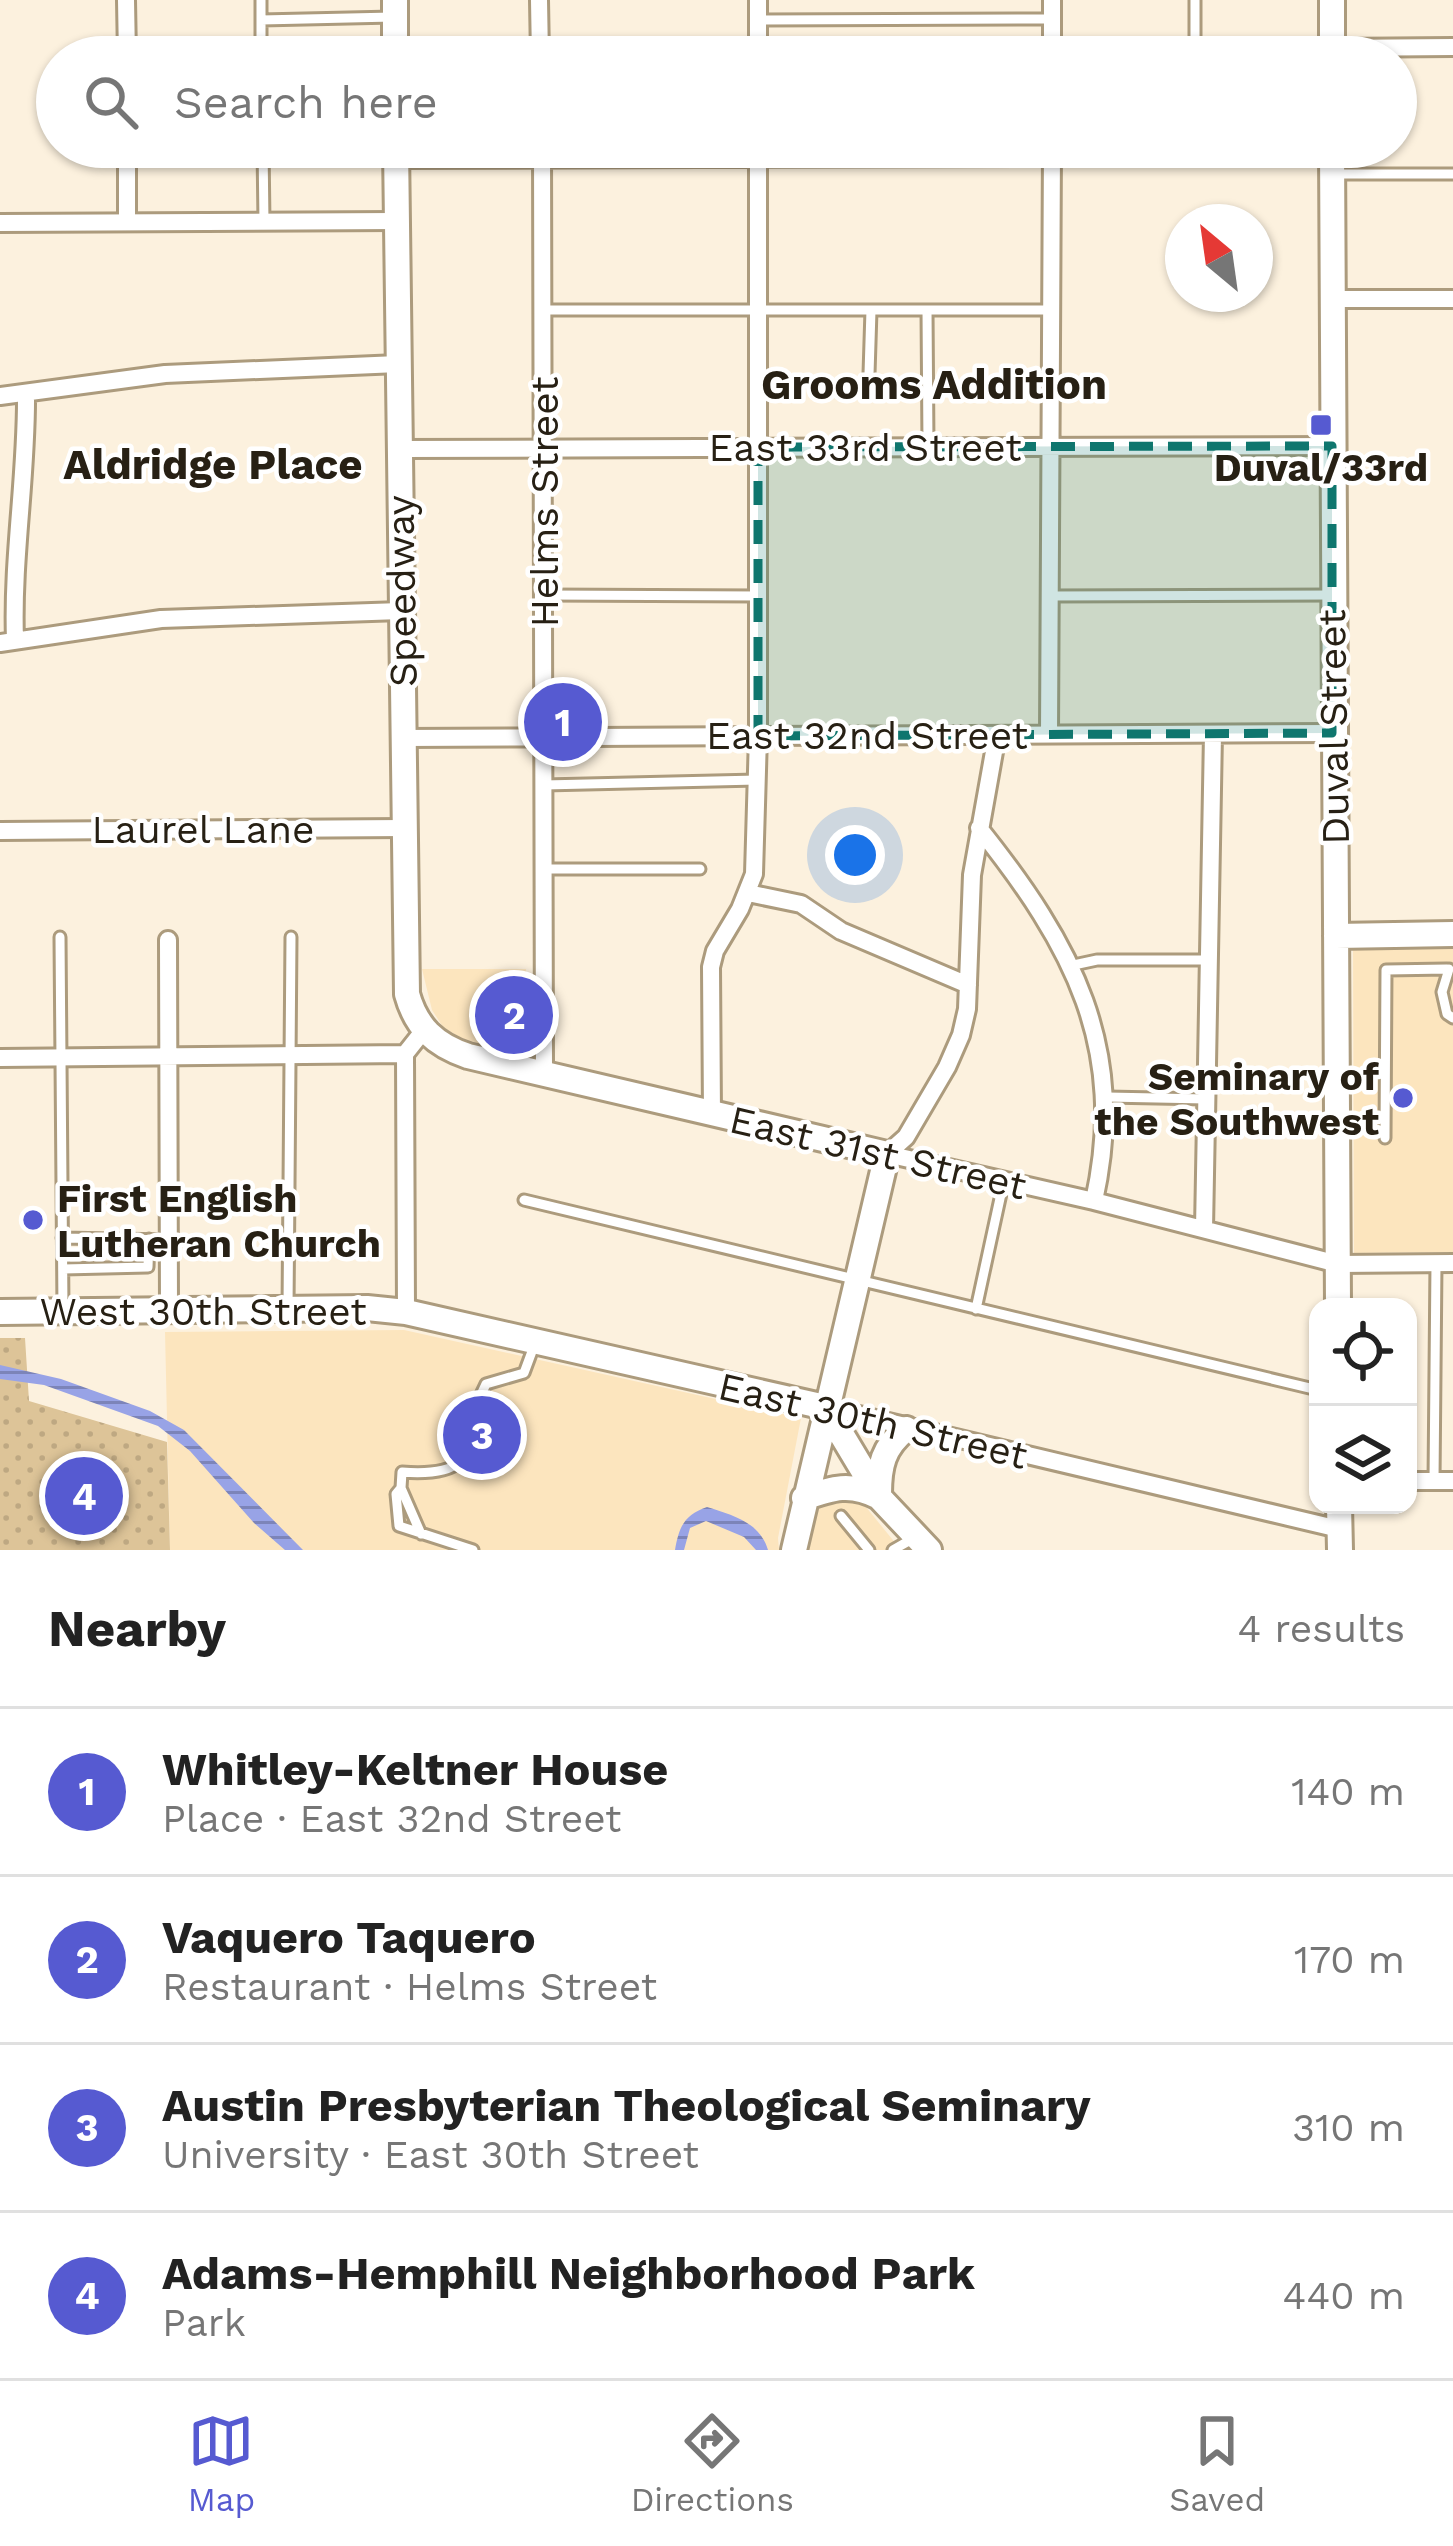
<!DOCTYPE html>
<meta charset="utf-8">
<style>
:root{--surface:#fff;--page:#f6f6f6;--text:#222;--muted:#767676;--line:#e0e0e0;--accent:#565ad1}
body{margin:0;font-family:"Work Sans",sans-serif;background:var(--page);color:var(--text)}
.controls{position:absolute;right:36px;bottom:36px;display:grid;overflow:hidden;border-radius:24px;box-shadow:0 3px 9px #0004}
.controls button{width:108px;height:108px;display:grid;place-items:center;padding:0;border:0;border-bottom:3px solid var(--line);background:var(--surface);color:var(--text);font:60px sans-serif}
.compass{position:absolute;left:1165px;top:204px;width:108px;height:108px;border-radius:50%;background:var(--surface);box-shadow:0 3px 9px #0004;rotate:331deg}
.you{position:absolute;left:855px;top:855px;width:42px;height:42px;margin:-30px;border:9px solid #fff;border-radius:50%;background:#1a73e8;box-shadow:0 0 0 18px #1a73e833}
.badge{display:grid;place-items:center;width:78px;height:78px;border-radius:50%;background:var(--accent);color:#fff;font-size:39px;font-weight:700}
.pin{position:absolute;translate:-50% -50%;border:6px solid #fff;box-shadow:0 3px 12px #0006}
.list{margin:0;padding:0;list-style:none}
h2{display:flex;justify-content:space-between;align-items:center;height:156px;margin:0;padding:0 48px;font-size:51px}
h2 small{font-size:39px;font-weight:400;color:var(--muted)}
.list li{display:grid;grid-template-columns:78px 1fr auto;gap:36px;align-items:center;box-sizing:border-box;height:168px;padding:0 48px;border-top:3px solid var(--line)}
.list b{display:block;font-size:45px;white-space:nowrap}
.list p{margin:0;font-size:39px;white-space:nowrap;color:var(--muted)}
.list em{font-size:39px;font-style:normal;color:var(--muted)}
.icon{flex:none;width:66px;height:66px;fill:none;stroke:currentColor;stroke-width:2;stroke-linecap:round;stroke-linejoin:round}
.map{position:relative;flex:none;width:1453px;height:1550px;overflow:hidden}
.search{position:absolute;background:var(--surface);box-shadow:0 3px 9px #0004;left:36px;right:36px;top:36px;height:132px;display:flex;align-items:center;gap:30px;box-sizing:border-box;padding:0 42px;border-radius:66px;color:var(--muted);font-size:45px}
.sheet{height:828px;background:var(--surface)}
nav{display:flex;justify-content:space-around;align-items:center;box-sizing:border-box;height:168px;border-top:3px solid var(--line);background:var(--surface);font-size:33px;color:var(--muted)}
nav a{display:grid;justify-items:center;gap:6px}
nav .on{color:var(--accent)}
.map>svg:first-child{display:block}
.built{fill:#fce5be}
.park{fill:url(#park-dots)}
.water{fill:url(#water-rules)}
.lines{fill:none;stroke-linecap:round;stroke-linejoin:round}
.lane-casing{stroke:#ac9b7d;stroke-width:15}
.street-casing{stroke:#ac9b7d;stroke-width:22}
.secondary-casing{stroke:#ac9b7d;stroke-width:30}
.lane{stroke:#fff;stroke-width:9}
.street{stroke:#fff;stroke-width:16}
.secondary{stroke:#fff;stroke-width:24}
.marked{fill:#0f766e;fill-opacity:0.2;stroke:#0f766e;stroke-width:9;stroke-dasharray:24 15;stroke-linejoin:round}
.poi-dot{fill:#565ad1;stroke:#fff;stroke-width:4.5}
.labels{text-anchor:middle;stroke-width:9;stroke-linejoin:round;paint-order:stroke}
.street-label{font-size:39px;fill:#272014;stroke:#fff}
.poi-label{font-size:39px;font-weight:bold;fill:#272014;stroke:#fff}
.neighbourhood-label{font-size:42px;font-weight:bold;fill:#272014;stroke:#fff}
</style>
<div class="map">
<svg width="1453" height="1550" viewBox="0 0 1453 1550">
<defs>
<pattern id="park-dots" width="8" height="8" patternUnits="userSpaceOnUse" patternTransform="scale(3)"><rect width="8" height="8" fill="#ddc498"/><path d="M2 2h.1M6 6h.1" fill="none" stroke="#bea882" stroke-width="1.8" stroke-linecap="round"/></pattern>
<pattern id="water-rules" width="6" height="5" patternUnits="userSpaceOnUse" patternTransform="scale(3)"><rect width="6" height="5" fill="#98a3e6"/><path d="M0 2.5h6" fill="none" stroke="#7c84b9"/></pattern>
</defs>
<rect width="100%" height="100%" fill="#fcf1de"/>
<path class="built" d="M1353 945H1453V1252L1354 1253Z
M422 969H526L531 1056 494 1050 459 1037 443 1027 432 1010Z
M404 1330 801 1418 778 1538 779 1550H170L165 1332Z
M857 1496 901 1550H807L820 1504Z"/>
<path class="park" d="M0 1338H25L29 1401 167 1442 170 1550H0Z"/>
<path class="water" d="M0 1365 61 1379 150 1411 184 1430 303 1550H285L254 1523 190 1451 158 1426 44 1385 0 1379Z
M707 1507C732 1515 760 1522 768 1550H756L744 1537 706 1521 690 1528 684 1550H675C679 1527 684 1515 707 1507Z"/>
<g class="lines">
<defs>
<path id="lane" d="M261 0V57
M1195 0V57
M261 20 393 17
M758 20 1052 19
M540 56H757
M1052 56 1195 55
M263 147 264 222
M1337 174H1453
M543 310H1052
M927 310 928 446
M869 374 871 310
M544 595 759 596
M1052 596 1332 595
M544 785 757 780
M544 869H700
M60 937 63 1310
M1069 966 1097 960H1207
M1449 969 1442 992 1447 1014 1453 1018
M1107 1097 1206 1099
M1385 1138 1386 970 1447 969
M524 1200 1318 1390
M62 1238 169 1240
M63 1269 148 1267 149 1239
M288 1309 291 937
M976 1309 1004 1180
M1434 1480 1436 1263
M401 1488 421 1534
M841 1516 869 1550
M473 1550 399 1526 396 1494 401 1488 402 1472C493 1479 460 1431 486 1384L524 1373 534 1346
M893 1550 914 1538"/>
<path id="street" d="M126 0 127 57
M539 0 540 57
M758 0V57
M1332 48 1453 47
M1052 57V0
M127 147V222
M542 147 544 1073
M396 159 1332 156
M0 223 396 221
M1332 299H1453
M0 396 165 374 398 364
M399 449 1332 446
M15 640C12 557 27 475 26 393
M0 643 161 619 401 611
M1049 734 1052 147
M403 738 1332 733
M979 828C1073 946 1128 1047 1094 1201
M0 831 405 828
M748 893 801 904 841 931 968 985
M168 940 169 1311
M0 1058 405 1054
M712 1115 711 967 715 951 740 909 754 874 758 736V147
M887 1154 1094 1201 1338 1264 1453 1263
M887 1154 906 1137 947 1067 961 1035 967 1009 972 875 997 735
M1204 1229 1213 734
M406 1312 405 1054 424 1030
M825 1407 1339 1529
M1408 1481H1453"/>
<path id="secondary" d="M395 0V57
M1332 0V57
M396 147 407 994C416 1027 435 1045 468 1056L887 1154 794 1550
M1332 147 1338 1307
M1336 936 1453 934
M0 1312 367 1308 406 1312 825 1407
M825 1407 879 1497 929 1550
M879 1494C879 1466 883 1447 906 1429
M804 1498C832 1488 851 1482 879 1497
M1339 1505 1340 1550"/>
</defs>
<use href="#lane" class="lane-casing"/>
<use href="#street" class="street-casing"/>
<use href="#secondary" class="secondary-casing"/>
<use href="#lane" class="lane"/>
<use href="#street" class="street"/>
<use href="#secondary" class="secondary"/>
</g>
<path class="marked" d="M1332 446V733L758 736V447Z"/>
<g class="poi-dot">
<rect x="1309" y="413" width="24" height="24" rx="6"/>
<circle cx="1403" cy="1098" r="12"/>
<circle cx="33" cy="1220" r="12"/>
</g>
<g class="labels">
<g class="street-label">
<text x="865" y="461">East 33rd Street</text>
<text transform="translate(544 502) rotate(-90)" y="14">Helms Street</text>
<text transform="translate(401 591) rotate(-91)" y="14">Speedway</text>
<text transform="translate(1333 727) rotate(-91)" y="14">Duval Street</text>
<text x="867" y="749">East 32nd Street</text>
<text x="203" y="843">Laurel Lane</text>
<text transform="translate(878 1152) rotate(13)" y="14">East 31st Street</text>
<text x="203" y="1325">West 30th Street</text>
<text transform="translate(873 1420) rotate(13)" y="14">East 30th Street</text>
</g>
<g class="poi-label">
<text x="1321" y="481">Duval/33rd</text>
<text x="1379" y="1090" text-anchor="end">Seminary of<tspan x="1379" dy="45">the Southwest</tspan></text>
<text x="57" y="1212" text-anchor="start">First English<tspan x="57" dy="45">Lutheran Church</tspan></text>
</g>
<g class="neighbourhood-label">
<text x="934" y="399">Grooms Addition</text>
<text x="213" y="479">Aldridge Place</text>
</g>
</g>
</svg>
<div class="controls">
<button><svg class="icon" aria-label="locate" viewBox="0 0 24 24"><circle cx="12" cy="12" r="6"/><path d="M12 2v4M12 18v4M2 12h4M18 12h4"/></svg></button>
<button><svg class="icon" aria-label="layers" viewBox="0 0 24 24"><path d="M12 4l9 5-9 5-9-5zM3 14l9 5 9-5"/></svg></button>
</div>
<svg class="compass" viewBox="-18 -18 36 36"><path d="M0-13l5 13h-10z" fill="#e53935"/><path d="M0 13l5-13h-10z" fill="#767676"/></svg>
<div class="you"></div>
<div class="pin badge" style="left:563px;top:722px">1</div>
<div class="pin badge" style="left:514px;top:1015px">2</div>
<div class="pin badge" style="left:482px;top:1435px">3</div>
<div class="pin badge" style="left:84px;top:1496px">4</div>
<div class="search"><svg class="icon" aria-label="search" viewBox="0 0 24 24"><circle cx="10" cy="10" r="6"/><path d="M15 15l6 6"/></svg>Search here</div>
</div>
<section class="sheet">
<h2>Nearby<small>4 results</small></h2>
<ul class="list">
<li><span class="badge">1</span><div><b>Whitley-Keltner House</b><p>Place · East 32nd Street</p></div><em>140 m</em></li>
<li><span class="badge">2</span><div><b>Vaquero Taquero</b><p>Restaurant · Helms Street</p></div><em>170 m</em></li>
<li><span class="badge">3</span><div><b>Austin Presbyterian Theological Seminary</b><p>University · East 30th Street</p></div><em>310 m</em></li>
<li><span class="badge">4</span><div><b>Adams-Hemphill Neighborhood Park</b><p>Park</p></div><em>440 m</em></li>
</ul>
</section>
<nav>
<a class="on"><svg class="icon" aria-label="map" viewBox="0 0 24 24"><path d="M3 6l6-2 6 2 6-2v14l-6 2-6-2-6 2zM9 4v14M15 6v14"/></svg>Map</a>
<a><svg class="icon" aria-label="directions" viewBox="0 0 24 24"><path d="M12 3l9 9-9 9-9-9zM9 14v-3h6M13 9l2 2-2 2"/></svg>Directions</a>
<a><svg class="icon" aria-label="saved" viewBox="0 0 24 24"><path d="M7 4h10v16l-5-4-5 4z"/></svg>Saved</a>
</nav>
